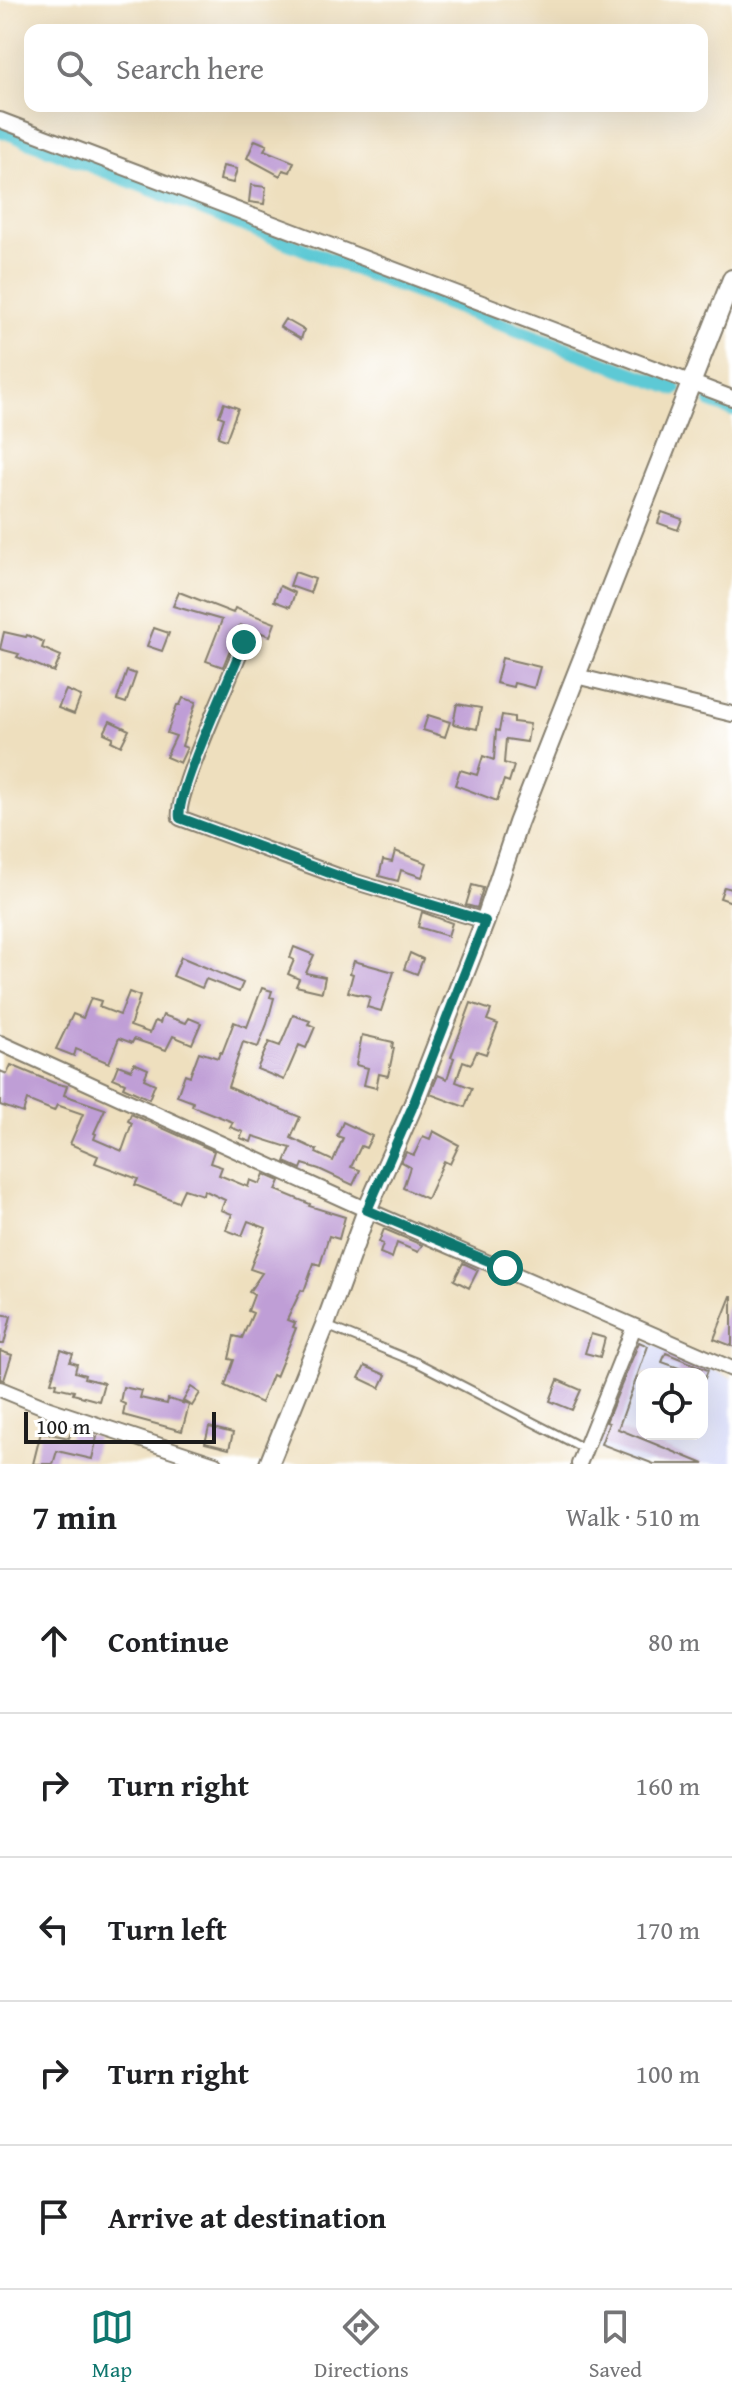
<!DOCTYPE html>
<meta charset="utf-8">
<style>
:root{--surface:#fff;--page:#f2f2f2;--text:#202124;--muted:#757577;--line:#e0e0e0;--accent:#0f766e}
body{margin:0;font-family:"Gentium Book Plus",serif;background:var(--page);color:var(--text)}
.controls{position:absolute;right:24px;bottom:24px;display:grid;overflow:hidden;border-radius:16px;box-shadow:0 8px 32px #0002}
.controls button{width:72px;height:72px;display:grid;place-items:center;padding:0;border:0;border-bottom:2px solid var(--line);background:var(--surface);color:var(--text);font:40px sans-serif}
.scale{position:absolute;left:24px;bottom:20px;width:192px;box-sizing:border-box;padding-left:8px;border:4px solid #1c1c1c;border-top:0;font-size:22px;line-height:28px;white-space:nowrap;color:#1c1c1c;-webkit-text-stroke:6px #fff;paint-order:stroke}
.stop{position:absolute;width:24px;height:24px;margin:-18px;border:6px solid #0f766e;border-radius:50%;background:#fff}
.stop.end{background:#0f766e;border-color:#fff;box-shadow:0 2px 8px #0008}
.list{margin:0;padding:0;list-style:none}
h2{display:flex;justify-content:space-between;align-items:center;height:104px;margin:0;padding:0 32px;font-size:34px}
h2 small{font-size:26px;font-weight:400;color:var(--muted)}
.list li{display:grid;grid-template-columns:52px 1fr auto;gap:24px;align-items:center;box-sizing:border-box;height:144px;padding:0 32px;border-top:2px solid var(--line)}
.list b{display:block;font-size:30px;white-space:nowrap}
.list em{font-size:26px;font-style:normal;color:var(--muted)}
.icon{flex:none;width:44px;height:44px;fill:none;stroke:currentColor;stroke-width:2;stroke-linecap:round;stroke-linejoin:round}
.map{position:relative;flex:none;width:732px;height:1464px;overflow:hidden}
.search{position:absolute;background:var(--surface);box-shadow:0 8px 32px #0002;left:24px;right:24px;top:24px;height:88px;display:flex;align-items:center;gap:20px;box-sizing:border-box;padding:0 28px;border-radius:16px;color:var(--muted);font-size:30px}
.sheet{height:824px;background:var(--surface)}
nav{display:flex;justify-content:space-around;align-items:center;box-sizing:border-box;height:112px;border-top:2px solid var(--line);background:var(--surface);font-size:22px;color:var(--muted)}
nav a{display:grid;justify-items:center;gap:4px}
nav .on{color:var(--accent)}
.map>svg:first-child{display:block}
.built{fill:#d4d8f9;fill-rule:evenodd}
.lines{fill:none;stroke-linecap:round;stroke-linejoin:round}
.canal{stroke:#5dc9d5;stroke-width:14}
.building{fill:#bf9ed6}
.service-casing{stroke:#857e6d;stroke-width:11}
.minor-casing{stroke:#857e6d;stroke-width:18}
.secondary-casing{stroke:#857e6d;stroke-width:22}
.service{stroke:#fff;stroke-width:7}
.minor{stroke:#fff;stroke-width:14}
.secondary{stroke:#fff;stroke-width:18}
.route{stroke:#0f766e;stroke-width:10}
</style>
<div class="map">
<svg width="732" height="1464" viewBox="0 0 732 1464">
<rect width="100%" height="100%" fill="#fff"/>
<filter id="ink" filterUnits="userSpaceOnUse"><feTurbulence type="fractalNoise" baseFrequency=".0125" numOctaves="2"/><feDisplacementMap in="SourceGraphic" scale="16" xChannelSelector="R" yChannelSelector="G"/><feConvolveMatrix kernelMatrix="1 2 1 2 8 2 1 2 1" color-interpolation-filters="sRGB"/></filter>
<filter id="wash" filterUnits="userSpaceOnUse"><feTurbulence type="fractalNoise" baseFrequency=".006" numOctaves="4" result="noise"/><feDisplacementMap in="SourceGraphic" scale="32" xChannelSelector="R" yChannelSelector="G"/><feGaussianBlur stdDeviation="1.8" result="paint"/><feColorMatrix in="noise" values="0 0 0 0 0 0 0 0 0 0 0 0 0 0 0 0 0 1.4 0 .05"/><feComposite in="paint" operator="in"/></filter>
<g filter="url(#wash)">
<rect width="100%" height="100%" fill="#eedfbe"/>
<path class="built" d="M632 1335 732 1378V1464H632L590 1444ZM642 1374H702V1434H642Z"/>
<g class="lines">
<path class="canal" d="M0 130 365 273 675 389
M711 402 732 410"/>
</g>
<g id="blocks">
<path class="building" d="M255 140 267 145 264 150 294 162 290 172 283 170 280 176 247 158Z
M223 166 237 169 233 183 220 180Z
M251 185 266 187 264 204 249 202Z
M285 319 304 330 301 339 280 327Z
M224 403 238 408 226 440 218 437 224 418 219 416Z
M662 512 682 519 678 530 658 523Z
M295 572 315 579 310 593 290 586Z
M280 586 295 593 290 607 274 601Z
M179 592 233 613 235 608 275 623 270 636 240 625 223 667 206 661 222 620 173 606Z
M154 628 169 633 162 651 147 646Z
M4 632 26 637 27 635 44 642 42 648 61 656 54 672 17 657 19 654 0 649Z
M502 658 540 667 534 688 514 683 513 687 496 683Z
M127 671 136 674 126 703 117 700Z
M66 690 81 696 74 714 58 708Z
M183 698 196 702 182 746 187 748 180 763 166 757 176 736 167 733 177 705H180Z
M457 704 481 708 477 729 453 724Z
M428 715 450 722 445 737 423 730Z
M502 715 514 717V722L530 724 527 742 506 739 504 763 514 766 509 782 504 780 497 801 455 785 460 770 477 775 483 756 494 760 496 730 499 731Z
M110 721 129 730 121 746 111 741 113 737 104 733Z
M395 851 427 863 422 877 401 870 398 881 379 876 383 860 392 862Z
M472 885 483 888 477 908 466 905Z
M724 887 732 889V902L720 898Z
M422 912 452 923 448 936 418 927Z
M294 947 314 955 306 973 325 977 322 992 296 986 299 979 288 974 294 960 290 958Z
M410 953 423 959 417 974 404 969Z
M181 957 243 983 239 992 206 979 202 988 173 976Z
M354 961 394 972 381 1011 367 1007 370 997 348 992 353 974 350 973Z
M262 988 272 991 270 997 274 998 267 1024 258 1047 243 1042 228 1087 300 1117 291 1138 317 1150 316 1153 333 1161 343 1138 337 1136 343 1122 372 1136 366 1148 361 1146 351 1167 360 1170 353 1185 319 1169 303 1164 301 1169 285 1162 291 1148 253 1136 251 1142 240 1138 243 1132 230 1127 233 1122 192 1106 193 1102 177 1096 185 1074 190 1076 199 1052 218 1058 220 1052 222 1053 234 1022 247 1027Z
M129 992 140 996 130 1026 150 1033 155 1021 160 1023 163 1015 186 1023 189 1018 201 1023 192 1044 173 1036 166 1050 134 1039 132 1043 119 1038 109 1063 76 1049 74 1056 56 1049 73 1014 83 1018 91 998 101 1001 99 1007 120 1015Z
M471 1003 491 1010 487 1020 498 1024 486 1054 477 1051 471 1064 463 1061 456 1082 472 1088 465 1107 430 1094 438 1075 447 1079 454 1058 451 1057Z
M293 1015 310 1021 308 1024 315 1027 306 1048 299 1045 284 1080 257 1069 269 1042 280 1046Z
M362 1035 393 1042 392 1048H394L388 1076 379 1074 376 1088 364 1085 368 1068 356 1065Z
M134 1063 148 1069 144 1079 155 1084 149 1099 123 1087 125 1083 113 1078 118 1065 131 1070Z
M11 1065 54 1083 67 1086 64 1095 105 1109 94 1133 96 1134 94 1139 122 1151 132 1123 128 1121 131 1114 214 1151 210 1163 222 1167 219 1175 248 1187 250 1180 260 1184 264 1174 280 1181 276 1190 310 1204 309 1206 345 1217 339 1239 329 1236 320 1265 314 1263 304 1291 301 1290 287 1320 295 1323 293 1327 296 1328 276 1377 272 1375 261 1403 225 1386 234 1360 229 1359 234 1336 242 1338 253 1313 248 1311 254 1295 249 1292 262 1273 250 1269 266 1228 248 1221 242 1236 226 1230 232 1214 221 1210 225 1200 204 1190 203 1195 184 1189 178 1202 135 1185 138 1179 95 1163 98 1156 70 1144 83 1114 57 1105 54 1111 27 1100 23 1113 0 1105V1071L7 1074Z
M433 1131 459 1145 450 1164 444 1161 427 1199 403 1188 410 1167 401 1162 406 1152 414 1155 423 1136 430 1139Z
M384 1229 422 1245 418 1252 397 1243 392 1258 380 1253 383 1244 379 1242Z
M463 1263 478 1270 469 1288 454 1280Z
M731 1296H732V1346L714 1339Z
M0 1314 11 1316 4 1344H0Z
M591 1334 605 1338 600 1357 585 1353Z
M639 1342 648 1346 618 1429 704 1464H654L601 1444 609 1423 606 1422Z
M61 1350 73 1354 70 1362 77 1364 75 1372 85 1375 84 1378 104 1383 99 1401 73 1394 74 1391 56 1387 57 1383 51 1382Z
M0 1351 12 1355 4 1380 0 1379Z
M666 1353 708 1370 705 1378 702 1374H682L677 1372 679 1368 662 1362Z
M365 1366 386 1375 380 1388 359 1378Z
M558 1380 581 1390 572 1410 550 1401Z
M123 1387 142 1391 140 1398 167 1404 168 1399 189 1405 182 1431 123 1415 125 1404 120 1402Z
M191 1387 200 1393 192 1406 183 1401Z
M209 1427 233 1433 229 1449 205 1443Z
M41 1432 69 1438 71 1432 97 1437 92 1459 57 1451 53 1464H33Z"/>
</g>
</g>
<g filter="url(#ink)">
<use href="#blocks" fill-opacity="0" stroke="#857e6d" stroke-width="2"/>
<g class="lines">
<defs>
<path id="service" d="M327 1326 418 1363 585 1449"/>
<path id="minor" d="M0 120 732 398
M244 642C233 672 174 796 180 818L346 879 485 921
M576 676 732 714
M0 1043 367 1210 732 1369
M0 1389 49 1409 215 1464
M579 1464 634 1327"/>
<path id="secondary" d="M269 1464 325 1325 367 1210 412 1108 485 921 518 823 732 279"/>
</defs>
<use href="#service" class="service-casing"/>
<use href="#minor" class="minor-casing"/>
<use href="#secondary" class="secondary-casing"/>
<use href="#service" class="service"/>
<use href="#minor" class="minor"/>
<use href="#secondary" class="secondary"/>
</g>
</g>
<g class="lines" filter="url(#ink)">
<path class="route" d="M244 642C233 672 174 796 180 818L346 879 485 921 412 1108 367 1210 505 1268"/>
</g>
</svg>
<div class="controls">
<button><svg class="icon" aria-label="locate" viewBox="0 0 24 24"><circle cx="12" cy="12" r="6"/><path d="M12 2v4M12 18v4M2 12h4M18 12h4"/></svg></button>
</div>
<div class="scale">100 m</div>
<div class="stop" style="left:505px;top:1268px"></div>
<div class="stop end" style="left:244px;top:642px"></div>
<div class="search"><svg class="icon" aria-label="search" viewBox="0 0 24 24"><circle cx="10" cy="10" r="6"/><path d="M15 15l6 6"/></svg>Search here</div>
</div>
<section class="sheet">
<h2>7 min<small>Walk · 510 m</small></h2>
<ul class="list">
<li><svg class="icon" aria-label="ahead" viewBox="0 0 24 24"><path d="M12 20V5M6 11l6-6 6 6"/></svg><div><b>Continue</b></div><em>80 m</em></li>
<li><svg class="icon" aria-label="right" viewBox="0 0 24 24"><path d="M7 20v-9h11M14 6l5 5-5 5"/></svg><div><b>Turn right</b></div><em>160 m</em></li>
<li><svg class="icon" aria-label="left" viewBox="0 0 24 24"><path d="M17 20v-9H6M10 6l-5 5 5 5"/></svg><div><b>Turn left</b></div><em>170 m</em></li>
<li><svg class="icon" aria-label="right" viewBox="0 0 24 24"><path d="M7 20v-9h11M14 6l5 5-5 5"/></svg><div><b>Turn right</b></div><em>100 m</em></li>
<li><svg class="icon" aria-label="arrive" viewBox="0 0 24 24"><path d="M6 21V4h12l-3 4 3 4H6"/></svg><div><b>Arrive at destination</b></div></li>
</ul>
</section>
<nav>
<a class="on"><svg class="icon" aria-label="map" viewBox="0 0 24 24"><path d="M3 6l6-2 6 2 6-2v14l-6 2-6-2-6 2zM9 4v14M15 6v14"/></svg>Map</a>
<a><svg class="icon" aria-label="directions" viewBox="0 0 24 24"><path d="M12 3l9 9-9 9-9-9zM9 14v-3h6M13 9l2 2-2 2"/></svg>Directions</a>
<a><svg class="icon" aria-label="saved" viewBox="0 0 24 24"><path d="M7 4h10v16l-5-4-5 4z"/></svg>Saved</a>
</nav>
